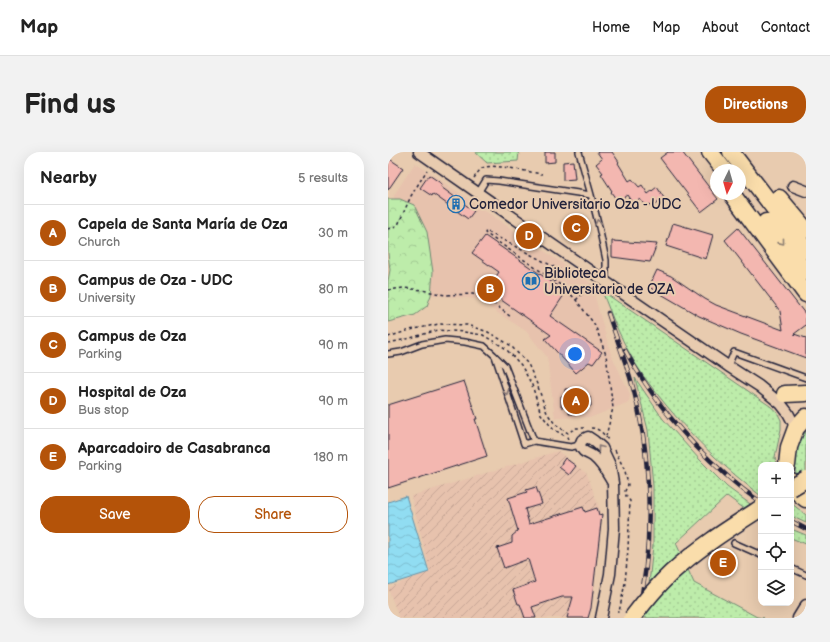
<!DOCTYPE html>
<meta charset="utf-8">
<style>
:root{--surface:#fff;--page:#f2f2f2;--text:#222;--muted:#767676;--line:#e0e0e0;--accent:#b45309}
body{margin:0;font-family:"Balsamiq Sans",sans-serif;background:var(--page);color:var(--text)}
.controls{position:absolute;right:12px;bottom:12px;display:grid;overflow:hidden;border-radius:8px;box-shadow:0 4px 16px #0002}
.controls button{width:36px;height:36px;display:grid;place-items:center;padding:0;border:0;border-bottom:1px solid var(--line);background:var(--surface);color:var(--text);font:20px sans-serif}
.compass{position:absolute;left:322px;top:12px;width:36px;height:36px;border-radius:50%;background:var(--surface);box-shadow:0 4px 16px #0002;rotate:185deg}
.you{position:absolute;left:187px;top:202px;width:14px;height:14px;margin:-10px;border:3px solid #fff;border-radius:50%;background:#1a73e8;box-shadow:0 0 0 6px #1a73e833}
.badge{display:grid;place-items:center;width:26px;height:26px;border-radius:50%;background:var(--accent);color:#fff;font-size:13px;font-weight:700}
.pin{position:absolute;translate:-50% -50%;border:2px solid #fff;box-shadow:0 1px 4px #0006}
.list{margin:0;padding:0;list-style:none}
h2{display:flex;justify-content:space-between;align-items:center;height:52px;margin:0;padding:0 16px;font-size:17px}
h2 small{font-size:13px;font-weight:400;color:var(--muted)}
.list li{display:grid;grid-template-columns:26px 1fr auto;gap:12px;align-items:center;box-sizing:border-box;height:56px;padding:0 16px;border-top:1px solid var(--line)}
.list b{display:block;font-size:15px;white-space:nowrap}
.list p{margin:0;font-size:13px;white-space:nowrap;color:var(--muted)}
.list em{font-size:13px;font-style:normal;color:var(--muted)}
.actions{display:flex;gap:8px;padding:12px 16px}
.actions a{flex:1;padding:9px 0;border:1px solid var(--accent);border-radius:16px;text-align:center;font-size:14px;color:var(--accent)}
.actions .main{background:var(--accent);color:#fff}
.icon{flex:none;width:22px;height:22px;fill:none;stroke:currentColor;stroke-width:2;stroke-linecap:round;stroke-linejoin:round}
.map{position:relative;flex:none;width:418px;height:466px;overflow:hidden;border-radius:16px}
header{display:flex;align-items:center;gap:24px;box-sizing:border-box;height:56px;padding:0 20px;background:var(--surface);border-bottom:1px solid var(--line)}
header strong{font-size:19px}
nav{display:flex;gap:22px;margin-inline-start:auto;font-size:14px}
.intro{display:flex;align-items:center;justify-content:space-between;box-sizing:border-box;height:96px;padding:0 24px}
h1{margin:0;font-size:28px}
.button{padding:10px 18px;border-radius:16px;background:var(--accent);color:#fff;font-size:14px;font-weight:700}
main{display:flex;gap:24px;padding:0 24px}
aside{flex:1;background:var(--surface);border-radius:16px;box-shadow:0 4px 16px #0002}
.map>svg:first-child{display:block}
.built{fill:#e7c2ad}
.industrial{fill:url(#industrial-furrows)}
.grass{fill:url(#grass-dots);stroke:#708772}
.forest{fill:url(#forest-crowns);stroke:#708772}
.water{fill:url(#water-waves);stroke:#6592a9}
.building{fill:#f3b7b0;stroke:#22223b}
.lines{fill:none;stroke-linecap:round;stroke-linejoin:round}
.service-casing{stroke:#22223b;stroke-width:8}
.minor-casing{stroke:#22223b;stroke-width:13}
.primary-casing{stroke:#22223b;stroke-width:19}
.path{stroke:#22223b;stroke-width:1.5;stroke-dasharray:3 3;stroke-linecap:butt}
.service{stroke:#e8cbaf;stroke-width:5}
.minor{stroke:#e8cbaf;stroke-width:10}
.primary{stroke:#faddab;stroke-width:16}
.rail-casing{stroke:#22223b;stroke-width:4.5}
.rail{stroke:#e8cbaf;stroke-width:3;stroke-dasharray:9;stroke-linecap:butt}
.primary-bridge-casing{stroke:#22223b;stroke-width:19;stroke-linecap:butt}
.primary-bridge{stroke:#faddab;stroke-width:16}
.oneway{stroke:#857675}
.oneway2{stroke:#8e8073}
.labels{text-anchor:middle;stroke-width:4;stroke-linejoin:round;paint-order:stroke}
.poi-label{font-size:14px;fill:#22223b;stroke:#e8cbaf;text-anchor:start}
</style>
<header>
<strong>Map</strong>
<nav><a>Home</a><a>Map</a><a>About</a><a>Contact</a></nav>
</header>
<div class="intro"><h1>Find us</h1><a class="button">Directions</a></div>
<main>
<aside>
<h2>Nearby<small>5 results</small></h2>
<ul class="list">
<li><span class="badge">A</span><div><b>Capela de Santa María de Oza</b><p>Church</p></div><em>30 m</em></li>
<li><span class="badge">B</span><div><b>Campus de Oza - UDC</b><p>University</p></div><em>80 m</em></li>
<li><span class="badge">C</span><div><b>Campus de Oza</b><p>Parking</p></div><em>90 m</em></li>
<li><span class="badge">D</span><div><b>Hospital de Oza</b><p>Bus stop</p></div><em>90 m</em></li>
<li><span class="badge">E</span><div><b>Aparcadoiro de Casabranca</b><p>Parking</p></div><em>180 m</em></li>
</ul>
<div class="actions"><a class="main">Save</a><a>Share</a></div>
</aside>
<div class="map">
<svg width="418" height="466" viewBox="0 0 418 466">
<defs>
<pattern id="industrial-furrows" width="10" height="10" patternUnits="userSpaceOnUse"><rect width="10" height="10" fill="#e7c2ad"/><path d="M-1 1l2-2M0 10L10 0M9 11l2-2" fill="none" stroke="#c6a696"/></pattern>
<pattern id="grass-dots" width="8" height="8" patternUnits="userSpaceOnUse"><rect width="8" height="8" fill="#bdecaa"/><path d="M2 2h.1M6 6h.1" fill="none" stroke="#a2ca93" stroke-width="1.8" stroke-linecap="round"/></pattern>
<pattern id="forest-crowns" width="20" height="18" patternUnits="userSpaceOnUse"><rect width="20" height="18" fill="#bdecaa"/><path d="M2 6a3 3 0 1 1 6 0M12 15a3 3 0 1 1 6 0" fill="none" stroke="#a2ca93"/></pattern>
<pattern id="water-waves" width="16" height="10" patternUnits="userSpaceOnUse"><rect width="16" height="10" fill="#91ddf2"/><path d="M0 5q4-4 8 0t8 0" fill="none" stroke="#7dbdd0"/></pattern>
</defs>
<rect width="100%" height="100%" fill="#e8cbaf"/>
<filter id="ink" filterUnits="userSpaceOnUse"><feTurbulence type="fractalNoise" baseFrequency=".025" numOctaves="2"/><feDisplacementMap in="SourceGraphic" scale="8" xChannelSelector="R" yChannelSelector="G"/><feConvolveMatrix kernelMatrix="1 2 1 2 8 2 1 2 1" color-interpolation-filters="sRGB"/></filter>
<g filter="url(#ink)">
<path class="built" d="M27 11 203 131 223 202 242 242 241 250 204 265 167 266 159 205 138 179 88 147 43 143 0 147V129L2 118 6 43Z"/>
<path class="industrial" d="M170 299 199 322 214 364 204 455 200 466H11L0 436 42 419 23 344Z"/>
<path class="grass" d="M87 0H131L130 9 99 11Z
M214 139 382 254 389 260 393 268V277L387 305 388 313H373V344C337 316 307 288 278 253 268 240 257 228 249 214 234 190 224 165 214 139Z
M247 226 275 267 312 308 339 335 373 360V369L339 344 288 391 306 431 369 465 376 466H254L261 432 265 393V334L260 278Z
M418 279V320L409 326C404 306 407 296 418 279Z
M403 351 418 363V371L403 364Z
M403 377 418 383V392L403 386Z"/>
<path class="forest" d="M0 47H12L26 53 39 80 45 120 43 143 39 154 27 163 0 170V129L2 118 0 101Z"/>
<path class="water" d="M18 344 41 420 0 433V350Z"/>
<path class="building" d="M157 0H167V10L157 11Z
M209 0H224L231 10 230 11 241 29 244 27 251 35 254 33 260 42 269 35 276 46 264 55 262 52 258 55 252 47 245 52 239 43 232 48 230 46 228 47 223 40 224 39 213 22 215 21 208 12 214 7Z
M280 0H294L330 47 313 60 272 6Z
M0 6 15 16 0 38Z
M185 9 187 27 175 28V10Z
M41 23 54 32 53 35 86 59 80 67 45 42 44 44 32 36Z
M285 71 325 83 318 107 278 94Z
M350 76 418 163V173L406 182 418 186V206L353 182 311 164 261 135 269 118 283 124 317 147 328 153 395 178 392 159 337 88Z
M97 84 178 140 162 164 214 200 205 212 201 210 188 221 157 187 163 183 99 138 111 120 84 101Z
M224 89 269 92 262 110 224 105Z
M76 229 89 267H87L99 304 0 336V253Z
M177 237H187V244H202L203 254 188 255V262H181V255H173V244H177Z
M177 306 188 314 181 323 171 315Z
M148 335 154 352 137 357 141 372 195 355 197 360 209 356 211 363 214 362 203 456 200 466H179L185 445H174L144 455 148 466H137L132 452H130L125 438 147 430 140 407 116 416 109 396 124 391V384L130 379 120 346 139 340 138 338Z"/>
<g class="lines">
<defs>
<path id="service" d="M191 0 203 43
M90 41 98 28 111 29 203 43 211 75 218 108V129
M0 202 13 200 34 192 57 188 77 190 96 194 106 203 117 214 146 289
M107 204 136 292 146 289 183 295 192 293
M340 214 346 200 418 226
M346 391 373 403
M403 416 418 423"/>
<path id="minor" d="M31 0 218 130 340 214 371 234 393 252 400 261 408 276
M405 34 418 39
M213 466 222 422 226 376 225 331 222 313 214 296 206 289 200 285 194 288 192 293C195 302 200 300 206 305 215 312 220 323 225 331
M410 466 418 453"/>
<path id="primary" d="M322 0 336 18
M343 0 418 98
M344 42 418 142
M391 46 418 78
M378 70 418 120
M397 242 418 241
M399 313 401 295 408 276 418 265
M403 329C405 337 412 343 418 347"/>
</defs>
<use href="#service" class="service-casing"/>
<use href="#minor" class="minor-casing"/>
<use href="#primary" class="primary-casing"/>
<path class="path" d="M86 26C89 22 92 16 97 15 110 12 140 20 154 22
M0 77 10 73 23 44 39 18
M191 123 189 127 98 79 97 81 177 136 188 148 207 173 218 203 225 256 218 284
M0 138 15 136 34 138 57 143 85 142 105 151 123 165
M188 148 204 132
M0 185 22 178 51 172 79 173 100 180 122 193 140 212 149 232 159 261 167 272 180 281 187 276H196
M0 191 19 187 50 178 76 180 95 183 117 196 133 213 144 233 153 262 165 277 179 285 180 287
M203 276C211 276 216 282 220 288
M227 298 237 319 240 333 237 339 238 344 242 349 240 397 237 431 231 460H229"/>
<use href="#service" class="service"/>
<use href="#minor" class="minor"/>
<use href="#primary" class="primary"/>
<defs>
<path id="rail" d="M220 161C227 182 235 203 242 225 264 298 267 391 249 466
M237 198C263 245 296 286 337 322 348 332 360 342 373 350
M403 369 418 377"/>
</defs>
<use href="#rail" class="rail-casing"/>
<use href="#rail" class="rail"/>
<defs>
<path id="primary-bridge" d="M403 336 418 327
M244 466C256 450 268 435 283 421 310 396 342 376 373 356"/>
</defs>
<use href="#primary-bridge" class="primary-bridge-casing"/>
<use href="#primary-bridge" class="primary-bridge"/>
</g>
<defs><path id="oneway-chevron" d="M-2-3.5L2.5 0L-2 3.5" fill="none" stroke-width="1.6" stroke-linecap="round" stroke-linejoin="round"/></defs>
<g class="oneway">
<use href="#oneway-chevron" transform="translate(210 70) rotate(-104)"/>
<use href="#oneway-chevron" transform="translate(118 240) rotate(72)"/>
<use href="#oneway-chevron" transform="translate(212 296) rotate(-128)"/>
</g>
<use class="oneway2" href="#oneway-chevron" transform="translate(394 90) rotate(51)"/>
</g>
<defs>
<symbol id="building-ring" viewBox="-11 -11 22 22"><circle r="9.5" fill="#e8cbaf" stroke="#1f6fb2" stroke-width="1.5"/><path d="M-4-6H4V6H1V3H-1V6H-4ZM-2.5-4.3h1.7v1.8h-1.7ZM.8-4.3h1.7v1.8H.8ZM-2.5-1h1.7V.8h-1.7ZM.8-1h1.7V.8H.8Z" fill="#1f6fb2"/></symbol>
<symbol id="library-ring" viewBox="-11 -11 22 22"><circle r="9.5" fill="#e8cbaf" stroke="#1f6fb2" stroke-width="1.5"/><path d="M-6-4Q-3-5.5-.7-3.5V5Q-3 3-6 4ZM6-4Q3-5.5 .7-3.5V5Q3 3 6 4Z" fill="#1f6fb2"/></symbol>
</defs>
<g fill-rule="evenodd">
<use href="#building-ring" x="58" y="42" width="20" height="20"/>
<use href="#library-ring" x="133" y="119" width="20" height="20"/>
</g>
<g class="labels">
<g class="poi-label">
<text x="81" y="57">Comedor Universitario Oza - UDC</text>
<text x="156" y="126">Biblioteca<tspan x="156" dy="16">Universitaria de OZA</tspan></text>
</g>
</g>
</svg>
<div class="controls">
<button>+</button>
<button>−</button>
<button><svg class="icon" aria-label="locate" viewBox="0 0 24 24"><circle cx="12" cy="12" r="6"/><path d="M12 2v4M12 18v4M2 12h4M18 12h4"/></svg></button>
<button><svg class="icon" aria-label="layers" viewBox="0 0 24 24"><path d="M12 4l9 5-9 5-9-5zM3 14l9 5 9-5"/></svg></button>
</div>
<svg class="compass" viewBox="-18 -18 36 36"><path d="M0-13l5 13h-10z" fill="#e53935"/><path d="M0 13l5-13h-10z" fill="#767676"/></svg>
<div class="you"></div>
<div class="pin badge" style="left:188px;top:249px">A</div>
<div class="pin badge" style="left:102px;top:137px">B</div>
<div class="pin badge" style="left:188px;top:76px">C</div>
<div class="pin badge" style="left:141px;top:84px">D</div>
<div class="pin badge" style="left:335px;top:411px">E</div>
</div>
</main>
